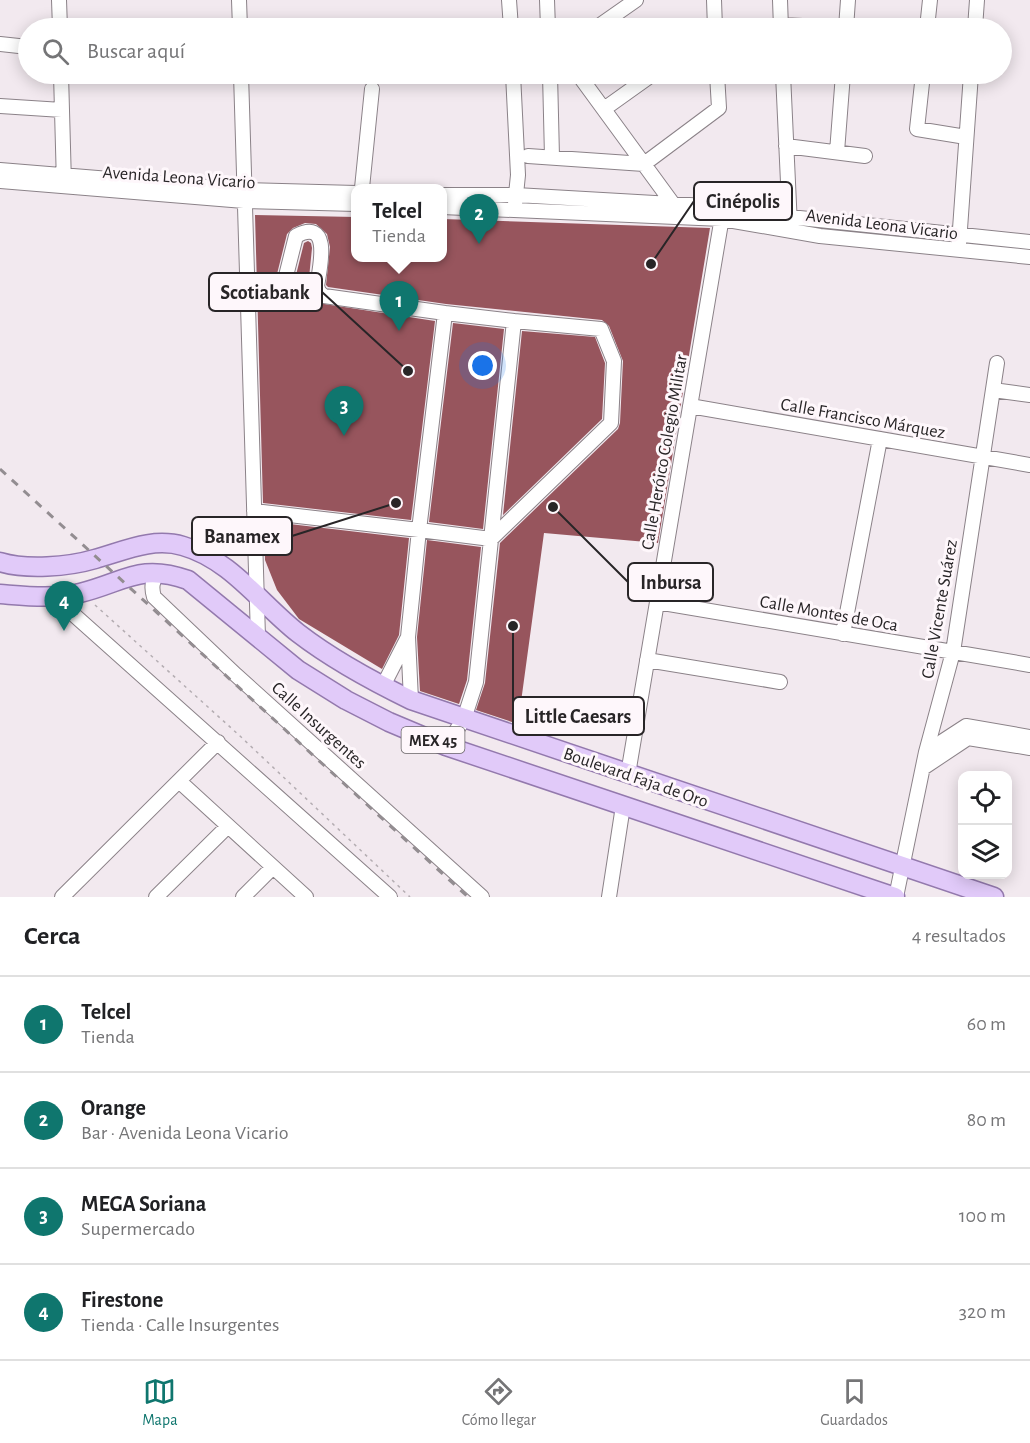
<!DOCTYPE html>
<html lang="es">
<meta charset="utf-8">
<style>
:root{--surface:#fff;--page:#f6f6f6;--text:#202124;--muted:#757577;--line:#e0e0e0;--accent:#0f766e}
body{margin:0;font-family:"Alegreya Sans",sans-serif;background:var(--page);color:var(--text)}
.controls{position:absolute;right:18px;bottom:18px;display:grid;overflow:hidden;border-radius:12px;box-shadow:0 3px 15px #0003}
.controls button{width:54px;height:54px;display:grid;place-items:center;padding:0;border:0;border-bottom:2px solid var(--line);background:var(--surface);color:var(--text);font:30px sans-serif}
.you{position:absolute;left:483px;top:366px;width:21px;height:21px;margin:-15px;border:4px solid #fff;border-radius:50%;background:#1a73e8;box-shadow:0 0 0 9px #1a73e833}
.badge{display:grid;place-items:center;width:39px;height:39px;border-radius:50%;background:var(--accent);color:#fff;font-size:20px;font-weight:700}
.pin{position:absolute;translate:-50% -50px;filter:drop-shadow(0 2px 3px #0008)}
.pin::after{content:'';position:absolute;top:32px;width:21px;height:18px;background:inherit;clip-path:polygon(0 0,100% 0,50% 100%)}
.popup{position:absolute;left:351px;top:184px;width:96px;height:78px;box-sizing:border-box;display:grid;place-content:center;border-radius:12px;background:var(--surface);filter:drop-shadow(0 2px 4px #0005);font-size:20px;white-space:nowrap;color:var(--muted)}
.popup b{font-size:22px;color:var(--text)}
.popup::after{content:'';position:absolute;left:50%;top:100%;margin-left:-12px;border:12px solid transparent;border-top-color:var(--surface)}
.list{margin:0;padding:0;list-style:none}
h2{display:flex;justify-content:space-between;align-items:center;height:78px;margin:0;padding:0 24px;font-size:26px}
h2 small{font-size:20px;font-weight:400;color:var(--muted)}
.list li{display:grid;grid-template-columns:39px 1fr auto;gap:18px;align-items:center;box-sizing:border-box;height:96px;padding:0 24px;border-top:2px solid var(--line)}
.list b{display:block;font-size:22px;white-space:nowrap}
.list p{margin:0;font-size:20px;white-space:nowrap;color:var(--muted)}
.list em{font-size:20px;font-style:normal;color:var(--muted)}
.icon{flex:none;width:33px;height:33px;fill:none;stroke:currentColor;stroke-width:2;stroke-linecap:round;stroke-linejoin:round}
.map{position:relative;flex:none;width:1030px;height:897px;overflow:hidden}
.search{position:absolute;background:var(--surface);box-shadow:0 3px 15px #0003;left:18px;right:18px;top:18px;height:66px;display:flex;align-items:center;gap:15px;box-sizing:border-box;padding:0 21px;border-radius:33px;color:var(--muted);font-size:22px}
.sheet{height:462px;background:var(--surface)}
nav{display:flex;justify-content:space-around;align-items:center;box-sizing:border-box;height:84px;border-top:2px solid var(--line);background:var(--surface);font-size:16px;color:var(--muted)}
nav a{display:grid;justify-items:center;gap:3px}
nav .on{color:var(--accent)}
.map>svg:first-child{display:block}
.building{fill:#97555d}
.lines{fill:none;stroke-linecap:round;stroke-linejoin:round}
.minor-casing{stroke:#8b8288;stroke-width:16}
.major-casing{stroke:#9379ad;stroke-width:21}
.path{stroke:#b4adb2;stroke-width:1.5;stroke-dasharray:3 4.5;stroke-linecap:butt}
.minor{stroke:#fff;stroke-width:14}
.major{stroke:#e1caf9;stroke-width:18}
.rail{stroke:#938d91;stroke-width:3;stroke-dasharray:8 8;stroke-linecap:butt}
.labels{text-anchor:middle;stroke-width:6;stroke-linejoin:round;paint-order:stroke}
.shield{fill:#fef7fb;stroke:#686467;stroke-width:1.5}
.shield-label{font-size:16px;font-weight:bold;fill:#282527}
.street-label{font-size:18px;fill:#282527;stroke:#fef7fb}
.leader{fill:none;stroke:#282527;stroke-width:2}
.callout-dot{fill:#282527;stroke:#fef7fb;stroke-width:2}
.callout{fill:#fef7fb;stroke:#282527;stroke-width:2}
.callout-label{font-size:20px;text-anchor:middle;font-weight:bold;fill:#282527}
</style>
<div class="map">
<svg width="1030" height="897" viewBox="0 0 1030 897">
<rect width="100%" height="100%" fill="#f2e9ef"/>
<path class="building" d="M255 215 356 217V258H442V219L710 228 658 543 544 533 518 724 476 710 485 683 500 543 618 429 620 423 623 361 609 326 602 320 446 304 328 287 326 285 330 247 327 234 316 224 305 223 293 228 287 234 272 294 275 303 284 304 290 299 304 243 308 241 311 243 312 248 308 288 311 295 318 303 435 321 411 520 263 503Z
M453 323 504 329 483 529 429 522Z
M522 331 595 337 605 363 602 419 503 515Z
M264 521 409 538 399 635 382 669 299 619 277 590 265 560Z
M427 540 481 547 467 680 459 704 420 691 417 637Z"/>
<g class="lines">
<defs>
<path id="minor" d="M59 0 60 28
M239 0 240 28
M509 0 511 28
M547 0 548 28
M714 0 715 28
M780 0 781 28
M781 25 846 28
M596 28 636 0
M846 28 848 0
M927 28 930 0
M975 28 977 0
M0 44 28 47
M61 74 64 184
M241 74 258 637
M513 74 518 175 515 204
M550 74 552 157
M578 74 673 204
M783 74 790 226
M923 74 917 129 966 137
M0 106 62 110
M604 109 653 74
M786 146 865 156
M837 152 843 74
M528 156 644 164 719 108 717 74
M0 170 244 190 356 193
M0 181 244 201 356 204
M362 188 372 89
M442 195H516L724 207 790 217 1030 242
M442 207 722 219 820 236 1030 257
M959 243 971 74
M281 296 296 236C332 217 320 268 317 286L319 292 324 296 445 313
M993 390 1030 395
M690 406 1030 465
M254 511 419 530 408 637 411 700
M159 572C152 581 151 587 154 597L236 675 482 897
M54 597 390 897
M657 602 1030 665
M843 634 880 439
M647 660 780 682
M383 686 407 639
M446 746 464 719 476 682 514 321 601 329 614 361 611 423 491 539 419 530 445 313 514 321
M926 752 966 726 1030 737
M923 768 968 738 1030 748
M628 774 723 211
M179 781 306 897
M62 897 218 742
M156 897 228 826
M243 897 273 867
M609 897 623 806
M896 897 926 752 953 652 997 363"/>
<path id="major" d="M0 562C26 570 68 567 95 559 124 551 152 537 183 546 230 559 261 604 298 633 333 660 372 681 411 700L994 897
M0 594C27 596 53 599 80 593 125 582 139 563 188 580L298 670 346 700 389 722 446 746 895 897"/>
</defs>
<use href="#minor" class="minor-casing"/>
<use href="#major" class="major-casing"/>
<path class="path" d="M95 605 240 736 410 897"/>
<use href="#minor" class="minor"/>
<use href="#major" class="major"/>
<path class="rail" d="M0 469 468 897"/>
</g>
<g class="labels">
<rect class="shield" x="401.5" y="727" width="63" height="26" rx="4.5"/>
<g class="shield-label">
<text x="433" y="746">MEX 45</text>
</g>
<g class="street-label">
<text transform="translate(179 177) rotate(4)" y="6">Avenida Leona Vicario</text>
<text transform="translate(882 224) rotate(7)" y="6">Avenida Leona Vicario</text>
<text transform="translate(863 418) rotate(10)" y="6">Calle Francisco Márquez</text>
<text transform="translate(664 452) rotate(-80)" y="6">Calle Heróico Colegio Militar</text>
<text transform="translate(939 609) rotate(-80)" y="6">Calle Vicente Suárez</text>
<text transform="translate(829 613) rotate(10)" y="6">Calle Montes de Oca</text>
<text transform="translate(319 725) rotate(42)" y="6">Calle Insurgentes</text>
<text transform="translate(636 777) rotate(19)" y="6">Boulevard Faja de Oro</text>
</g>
</g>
<path class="leader" d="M651 264L694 201M408 371L322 292M396 503L292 536M553 507L628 582M513 626L513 716"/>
<g class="callout-dot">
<circle cx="651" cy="264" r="6"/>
<circle cx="408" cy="371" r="6"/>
<circle cx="396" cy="503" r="6"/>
<circle cx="553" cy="507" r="6"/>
<circle cx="513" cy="626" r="6"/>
</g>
<g class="callout">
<rect x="694" y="182" width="98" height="38" rx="6"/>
<rect x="209" y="273" width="113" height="38" rx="6"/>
<rect x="192" y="517" width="100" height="38" rx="6"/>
<rect x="628" y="563" width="85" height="38" rx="6"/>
<rect x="513" y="697" width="131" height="38" rx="6"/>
</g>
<g class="callout-label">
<text x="743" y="208">Cinépolis</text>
<text x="265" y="299">Scotiabank</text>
<text x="242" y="543">Banamex</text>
<text x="671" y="589">Inbursa</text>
<text x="578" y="723">Little Caesars</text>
</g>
</svg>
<div class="controls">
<button><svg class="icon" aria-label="locate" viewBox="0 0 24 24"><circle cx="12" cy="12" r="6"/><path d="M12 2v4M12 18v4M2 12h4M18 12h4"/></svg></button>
<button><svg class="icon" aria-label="layers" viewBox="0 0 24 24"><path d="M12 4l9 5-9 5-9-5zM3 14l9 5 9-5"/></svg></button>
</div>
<div class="you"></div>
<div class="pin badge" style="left:399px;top:331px">1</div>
<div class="popup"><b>Telcel</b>Tienda</div>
<div class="pin badge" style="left:479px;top:244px">2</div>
<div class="pin badge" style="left:344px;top:436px">3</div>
<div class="pin badge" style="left:64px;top:631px">4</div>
<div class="search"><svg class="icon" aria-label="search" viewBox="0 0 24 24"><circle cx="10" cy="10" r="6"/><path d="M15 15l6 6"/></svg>Buscar aquí</div>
</div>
<section class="sheet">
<h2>Cerca<small>4 resultados</small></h2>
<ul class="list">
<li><span class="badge">1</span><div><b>Telcel</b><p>Tienda</p></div><em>60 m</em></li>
<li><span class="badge">2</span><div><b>Orange</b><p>Bar · Avenida Leona Vicario</p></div><em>80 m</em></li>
<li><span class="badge">3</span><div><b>MEGA Soriana</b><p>Supermercado</p></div><em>100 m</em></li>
<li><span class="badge">4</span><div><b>Firestone</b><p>Tienda · Calle Insurgentes</p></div><em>320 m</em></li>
</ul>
</section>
<nav>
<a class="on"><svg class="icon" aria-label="map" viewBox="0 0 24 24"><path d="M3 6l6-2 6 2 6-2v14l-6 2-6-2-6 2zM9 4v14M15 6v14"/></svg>Mapa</a>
<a><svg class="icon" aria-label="directions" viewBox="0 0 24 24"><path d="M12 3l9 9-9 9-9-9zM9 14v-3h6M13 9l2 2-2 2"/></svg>Cómo llegar</a>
<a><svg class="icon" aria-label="saved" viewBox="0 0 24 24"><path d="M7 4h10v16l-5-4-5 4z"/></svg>Guardados</a>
</nav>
